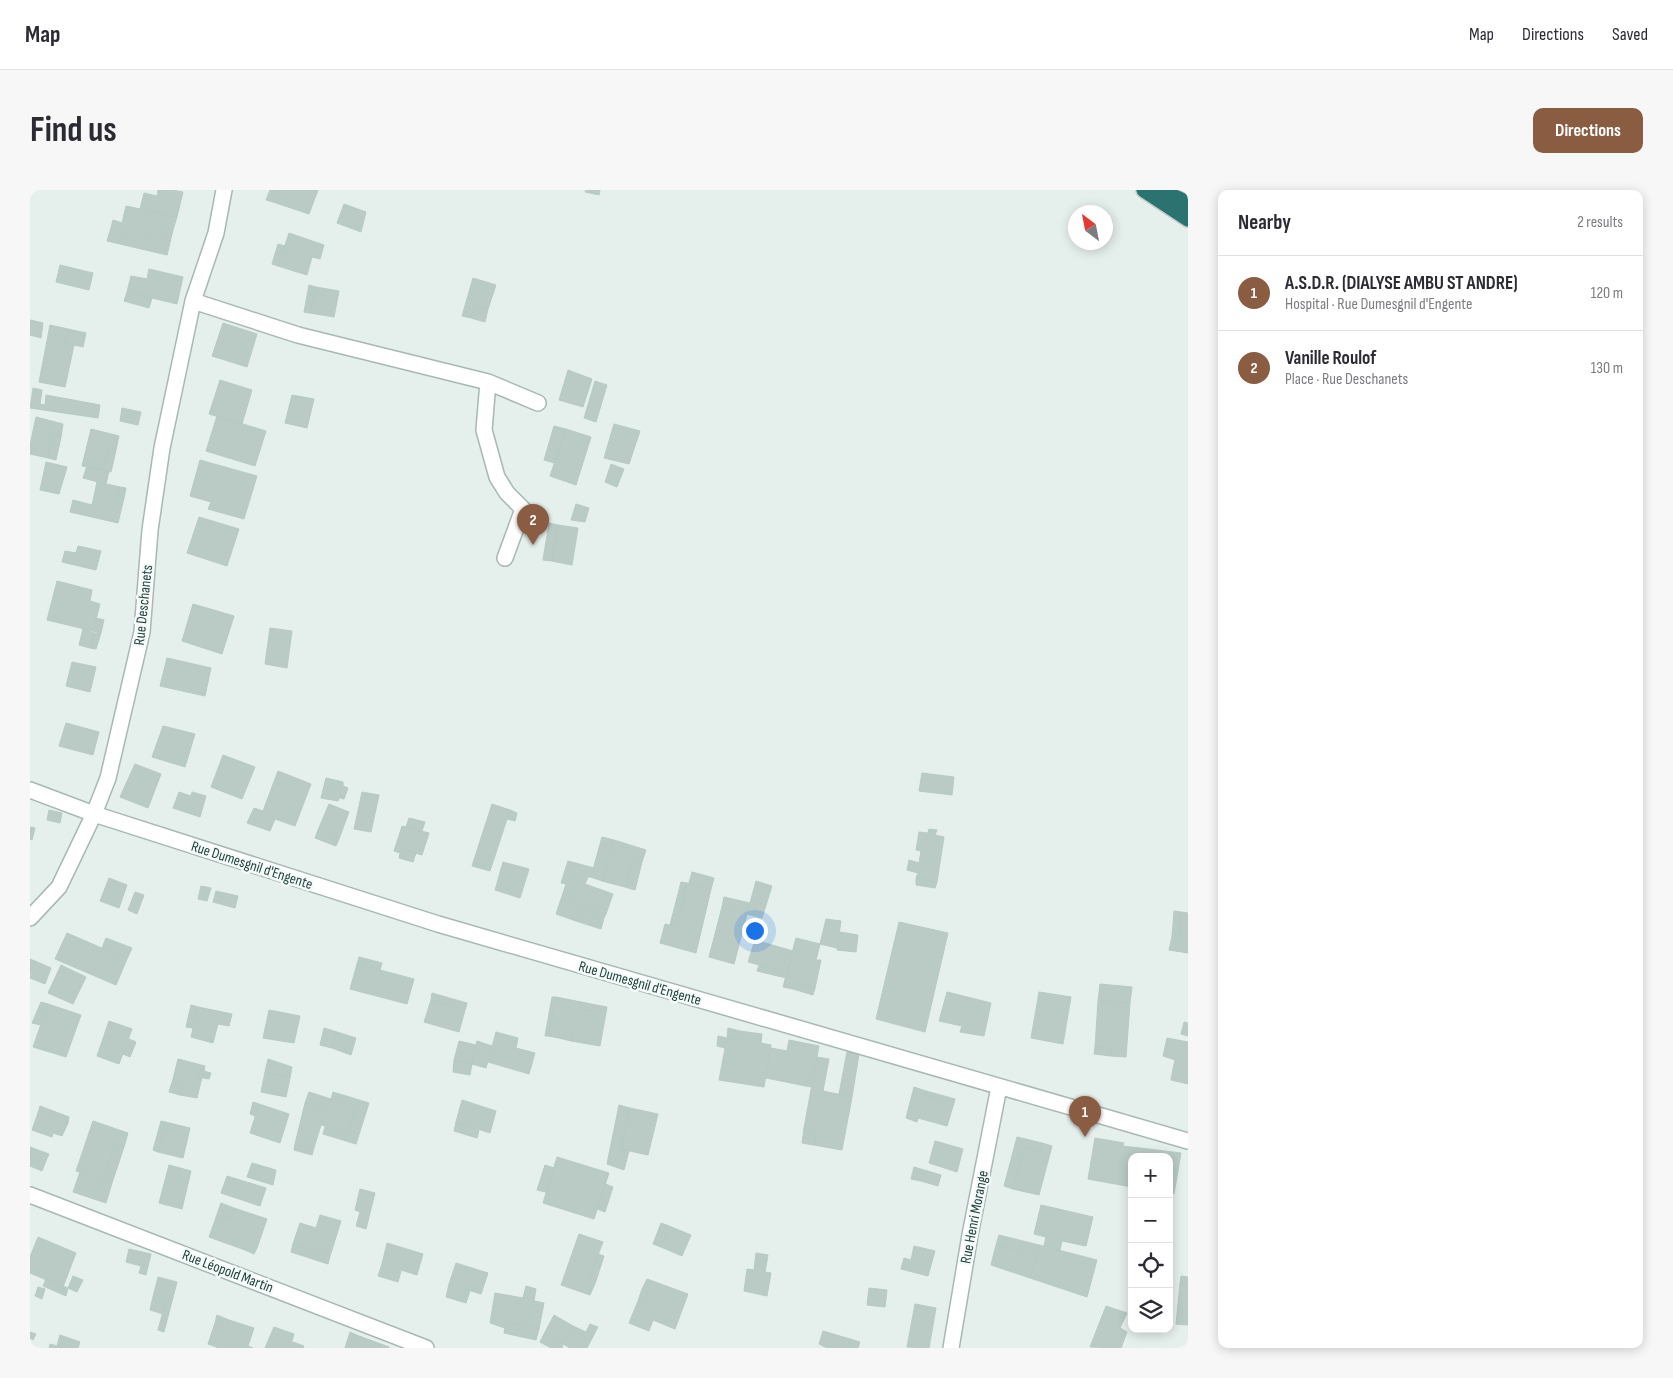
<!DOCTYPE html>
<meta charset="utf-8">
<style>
:root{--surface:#fff;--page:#f7f7f7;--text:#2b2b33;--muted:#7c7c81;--line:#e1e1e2;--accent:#8a5c42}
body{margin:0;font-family:"Sofia Sans Condensed",sans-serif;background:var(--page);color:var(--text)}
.controls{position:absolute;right:15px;bottom:15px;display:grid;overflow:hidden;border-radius:10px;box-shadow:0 2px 12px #0003}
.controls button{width:45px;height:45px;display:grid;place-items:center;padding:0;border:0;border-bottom:1px solid var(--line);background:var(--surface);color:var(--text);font:25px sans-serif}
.compass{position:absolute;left:1038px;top:15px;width:45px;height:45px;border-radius:50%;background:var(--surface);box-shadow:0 2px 12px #0003;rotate:328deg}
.you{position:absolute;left:724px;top:740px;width:18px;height:18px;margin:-12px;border:4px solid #fff;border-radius:50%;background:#1a73e8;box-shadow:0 0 0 8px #1a73e833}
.badge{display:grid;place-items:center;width:32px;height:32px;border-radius:50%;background:var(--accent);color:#fff;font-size:16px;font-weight:700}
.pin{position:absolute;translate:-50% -41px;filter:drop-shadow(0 1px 2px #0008)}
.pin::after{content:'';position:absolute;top:26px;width:18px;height:15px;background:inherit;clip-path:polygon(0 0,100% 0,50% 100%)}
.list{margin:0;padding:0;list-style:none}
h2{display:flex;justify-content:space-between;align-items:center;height:65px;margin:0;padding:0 20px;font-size:21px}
h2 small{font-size:16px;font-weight:400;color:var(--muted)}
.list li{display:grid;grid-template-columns:32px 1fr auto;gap:15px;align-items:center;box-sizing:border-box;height:75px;padding:0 20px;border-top:1px solid var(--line)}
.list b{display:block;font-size:19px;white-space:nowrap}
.list p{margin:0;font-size:16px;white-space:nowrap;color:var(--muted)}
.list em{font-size:16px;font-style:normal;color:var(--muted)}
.icon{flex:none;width:28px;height:28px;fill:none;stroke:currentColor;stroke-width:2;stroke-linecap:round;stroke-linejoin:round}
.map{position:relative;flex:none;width:1158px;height:1158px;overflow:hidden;border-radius:10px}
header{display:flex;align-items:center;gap:30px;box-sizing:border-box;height:70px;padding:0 25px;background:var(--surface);border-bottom:1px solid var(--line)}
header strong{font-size:24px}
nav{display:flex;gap:28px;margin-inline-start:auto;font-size:18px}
.intro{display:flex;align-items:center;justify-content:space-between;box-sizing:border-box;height:120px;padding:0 30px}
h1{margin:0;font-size:35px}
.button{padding:12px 22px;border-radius:10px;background:var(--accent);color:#fff;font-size:18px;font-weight:700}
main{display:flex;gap:30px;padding:0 30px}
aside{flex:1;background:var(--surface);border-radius:10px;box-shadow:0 2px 12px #0003}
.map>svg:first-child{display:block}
.building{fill:#bacbc6;stroke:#b6cac5}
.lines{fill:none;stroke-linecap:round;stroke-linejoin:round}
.minor-casing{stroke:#a7b8b5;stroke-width:18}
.highway-casing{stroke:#c1cbca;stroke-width:18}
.minor{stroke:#fff;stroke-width:15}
.highway{stroke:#2a7370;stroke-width:15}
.labels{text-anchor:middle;stroke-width:5;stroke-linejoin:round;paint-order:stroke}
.street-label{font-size:15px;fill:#224440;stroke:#f6fbf9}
</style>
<header>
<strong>Map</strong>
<nav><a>Map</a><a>Directions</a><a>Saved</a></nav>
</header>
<div class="intro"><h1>Find us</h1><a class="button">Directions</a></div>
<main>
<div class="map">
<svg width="1158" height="1158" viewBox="0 0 1158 1158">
<rect width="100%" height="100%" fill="#e5efec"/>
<path class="building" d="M128 0H143L153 2 147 27 110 19 114 3 127 6Z
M240 0H247L243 12 236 10Z
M247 0H288L279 24 243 12Z
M556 0H570L569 5 555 2Z
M314 14 336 22 331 42 307 33Z
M96 16 147 27 143 40 135 39 131 51 80 41 83 30 92 33Z
M135 39 143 40 137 65 77 51 80 41 131 51Z
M259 43 294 55 290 69 282 67 277 85 248 76Z
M248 54 255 56 248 76 242 74Z
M30 75 63 83 59 100 26 92Z
M119 79 153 87 147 114 97 102 101 86 117 89Z
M443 88 466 95 458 119 445 115 441 128 432 126Z
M279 95 286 97 280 123 274 122Z
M286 97 309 101 304 127 280 123Z
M97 102 122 108 119 118 94 111Z
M445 115 458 119 455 132 441 128Z
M0 130 13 133 11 148 0 145Z
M193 133 227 144 217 177 182 166Z
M20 135 38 139 35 153 44 155 35 197 9 192Z
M38 139 56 143 53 157 35 153Z
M538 180 562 189 553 217 529 210Z
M190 190 222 200 212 234 179 224Z
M565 191 577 195 566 232 554 228Z
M3 198 12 200 10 214 15 215 16 205 70 215 68 228 0 218Z
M262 205 284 209 277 238 255 233Z
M92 218 111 222 108 235 90 231Z
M187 226 236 241 225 276 176 261Z
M6 227 33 234 31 247 22 245 18 268 0 264V255Z
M584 234 610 241 599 274 574 268Z
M524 236 536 239 524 273 514 270Z
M61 239 89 246 86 260 79 258 73 280 52 276Z
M536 239 561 247 546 295 520 286Z
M22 245 31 247 26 270 18 268Z
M79 258 86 260 81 282 73 280Z
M170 270 227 286 214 329 178 319 181 312 160 306Z
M16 272 37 277 29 304 10 300Z
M581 274 594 279 587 297 575 292Z
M57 276 79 281 76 294 53 288Z
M67 292 90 297 87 307 94 308 88 333 40 322 43 310 62 315Z
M90 297 96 298 94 308 87 307Z
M546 314 559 318 555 332 541 330Z
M169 327 209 339 197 376 157 363Z
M519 333 528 335 522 371 513 370Z
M528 335 548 338 542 375 522 371Z
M48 356 71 361 66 380 32 372 35 361 46 363Z
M27 391 62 400 60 411 70 414 63 441 17 430Z
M163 414 204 426 192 464 152 451Z
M66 428 74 430 71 443 63 441Z
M240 438 262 441 257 478 235 474Z
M53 439 65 443 60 458 49 455Z
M65 443H71L66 459 60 458Z
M137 468 181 478 175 506 130 496Z
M42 472 66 477 60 502 36 496Z
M36 533 69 542 63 565 29 556Z
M133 536 165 544 155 577 122 567Z
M193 565 225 577 212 609 181 597Z
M105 574 131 584 118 618 90 607Z
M248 581 281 594 265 636 245 629 240 641 217 633 224 618 233 621Z
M892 583 924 587 922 605 889 601Z
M296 588 313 592V596L318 598 314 609 309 608 308 611 291 608Z
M149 602 161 606 162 602 176 606 170 627 143 618Z
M332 602 349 605 341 642 324 639Z
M299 614 319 622 309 649 288 640Z
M462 614 480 620 460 681 442 676Z
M19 620 32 623 30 633 17 630Z
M480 620 487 623 485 631 477 629Z
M379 628 395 632 392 641 376 637Z
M372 636 399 643 392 665 371 659 370 663 364 661Z
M0 637 5 638 2 650 0 649Z
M899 639 907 640 905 645 914 647 907 692 886 688 888 683 877 680 879 670 889 673 891 661 886 660 889 642 898 643Z
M288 640 309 649 306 656 285 648Z
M572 647 584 650 572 691 561 687Z
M584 650 616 660 612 672 604 669 595 697 572 691Z
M371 659 386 663 383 672 369 668Z
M604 669 612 672 605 700 595 697Z
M538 671 564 678 561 687H558L555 694 583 704 576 724 531 709 536 694 531 693Z
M473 672 499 679 490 708 465 700Z
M662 682 684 688 681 699 659 693Z
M79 688 97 695 89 718 70 711Z
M886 688 907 692 905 698 886 695Z
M726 691 742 696 732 728 717 724Z
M651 692 657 693 647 737 640 735Z
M657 693 681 699 666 763 630 753 635 734 647 737Z
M171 696 181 698 177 711 168 709Z
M186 701 208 706 205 718 183 712Z
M105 702 114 705 107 724 98 720Z
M694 707 720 713 717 724 692 717Z
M531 709 576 724 574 728 553 721 549 732 526 724Z
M692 717 717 724 704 774 679 767Z
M553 721 574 728 571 739 549 732Z
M1144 721 1151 722 1149 747H1142Z
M1151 722 1158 723V763L1139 760 1142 747H1149Z
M796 729 811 731 807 758 790 754Z
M869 732 918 743 895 842 846 829Z
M810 742 828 745 826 762 807 760Z
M37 743 97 769 86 795 25 769Z
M76 748 102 758 97 769 72 758Z
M766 748 790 754 786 770H791L785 798 764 794 763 799 753 797Z
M725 750 763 761 762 764 757 763 752 781 718 772Z
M757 763 762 764 756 788 727 781 729 775 752 781Z
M329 767 352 773 350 780 327 774Z
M0 769 5 771 0 784Z
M5 771 21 778 15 794 0 788Z
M327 774 384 789 377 814 320 799Z
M31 775 56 787 43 814 18 803Z
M764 794 785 798 783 805 763 799Z
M1070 794 1102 797 1100 813 1068 811Z
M917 802 961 813 954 846 930 842 932 836 909 831Z
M1009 802 1041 807 1033 854 1001 848Z
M402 803 437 813 435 820 401 810Z
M522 807H526L518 846H515Z
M526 807 551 812 550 819 564 822 566 815 577 817 570 856 541 851 543 844 530 841 529 848 518 846Z
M401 810 435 820 429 842 394 832Z
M1068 811 1100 813 1096 867 1081 866 1082 858 1065 857Z
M11 812 18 814 11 835 2 833Z
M551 812 566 815 564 822 550 819Z
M18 814 51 825 36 867 3 857Z
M161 815 168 817 163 838 156 837Z
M168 817 202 824 199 836 188 834 183 853 161 847Z
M239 820 270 826 264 853 233 848Z
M79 831 102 839 89 874 67 866Z
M1154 832 1158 833V846L1151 844Z
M294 838 307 842 302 858 290 855Z
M698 838 710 841 708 850 697 848Z
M530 841 543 844 541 851 529 848Z
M710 841 732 844 731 853 741 855 734 897 689 890 697 848 708 850Z
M307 842 326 848 321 865 302 858Z
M466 842 488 848 486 858 505 863 499 884 458 872Z
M688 846 697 848 695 858 687 856Z
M1137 848 1158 852V883L1143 879 1145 870 1133 866Z
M99 849 106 852 100 867 93 864Z
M759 850 789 856 781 897 736 888 741 858 757 861Z
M429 851 446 855 442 874 424 870Z
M447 851 462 856 456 878 442 874Z
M1065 857 1082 858 1081 866 1064 864Z
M817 862 829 864 822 907 809 904Z
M787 867 799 869 793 901 822 907 812 960 784 955 787 941 774 938Z
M148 869 175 876 174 881 170 880 168 887H172L167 908 150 905 153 892 143 889Z
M238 869 262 877 260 888 235 882Z
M424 870 442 874 440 885 423 882Z
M1143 879 1158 883V894L1141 890Z
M170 880 181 883 179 889 168 887Z
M235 882 260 888 256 907 231 902Z
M143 889 153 892 150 905 139 902Z
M884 897 896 901 895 905 924 913 917 936 888 928 887 932 876 928Z
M896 901 925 909 924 913 895 905Z
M279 902 301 909 298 920 275 913Z
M303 902 339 913 326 954 293 944 295 937 318 943 326 917 301 909Z
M301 909 326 917 318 943 291 935 283 961 265 954 275 913 298 920Z
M432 910 466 921 460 943 426 932Z
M223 912 229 914 225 926 220 924Z
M229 914 259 924 250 953 220 943Z
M589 915 600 918 591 959 599 961 594 980 577 974Z
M10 916 39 927 38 933 9 920Z
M600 918 628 924 618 965 591 959Z
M9 920 38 933 32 946 23 943 22 947 2 940Z
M63 931 98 943 94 957 85 955 76 981 85 984 82 993 46 981Z
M131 931 135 932 128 962 123 960Z
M135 932 160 938 153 968 128 962Z
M426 932 449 940 447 948 424 941Z
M774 938 787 941 784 955 772 953Z
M987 947 1012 953 1010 961 994 957 983 999 974 996Z
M1065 948 1094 953 1093 956 1151 963 1144 1004 1139 1003V967H1102V997L1058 989Z
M905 951 933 959 927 982 899 973Z
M1012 953 1022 956 1009 1005 983 999 994 957 1010 961Z
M265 954 283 961 282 965 264 960Z
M85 955 94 957 85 984 76 981Z
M0 957 19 964 15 973 0 966Z
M0 966 15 973 12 981 0 976Z
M527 967 579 983 564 1029 513 1013Z
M222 973 246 980 243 995 217 987Z
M139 975 161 981 152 1019 129 1013Z
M515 975 524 978 516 1002 507 1000Z
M884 977 894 980 891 991 881 989Z
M894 980 911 985 908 996 891 991Z
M50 982 82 993 76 1013 43 1002Z
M197 986 236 998 230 1016 191 1003Z
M575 994 583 997 575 1022 567 1019Z
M330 999 345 1003 336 1039 326 1036 330 1022 325 1020Z
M191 1013 204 1018 200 1028 193 1026 190 1035 184 1033Z
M1011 1015 1063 1027 1056 1056 1032 1051 1030 1060 1014 1056 1016 1047 1004 1044Z
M204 1018 237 1029 227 1058 216 1055 215 1060 179 1047 184 1033 190 1035 193 1026 200 1028Z
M290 1025 311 1031 300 1066 263 1054 270 1033 286 1038Z
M631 1033 639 1036 631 1057 623 1054Z
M639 1036 661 1045 652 1066 631 1057Z
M549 1044 573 1052 559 1088 566 1091 560 1105 531 1095Z
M969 1045 1009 1055 1007 1065 966 1055Z
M8 1047 46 1063 33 1097 0 1083V1067Z
M357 1053 393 1064 387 1085 352 1074Z
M263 1054 300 1066 298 1074 261 1062Z
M216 1055 227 1058 224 1064 215 1060Z
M966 1055 1007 1065 1000 1088 961 1075Z
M1009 1055 1067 1070 1057 1107 1000 1088Z
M884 1056 905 1061 898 1086 871 1079 874 1068 881 1070Z
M99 1059 121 1064 116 1085 109 1083 111 1076 96 1072Z
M726 1063 738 1065 735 1082 741 1083 737 1106 714 1101 717 1079 724 1080Z
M568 1064 574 1066 566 1091 559 1088Z
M426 1073 458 1083 451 1104 419 1094Z
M352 1074 371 1081 368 1092 348 1086Z
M43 1086 53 1090 47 1102 38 1098Z
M1151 1086 1158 1087V1094L1150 1093Z
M128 1087 147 1092 134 1142 128 1140 135 1114 122 1111Z
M16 1089 38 1098 36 1106 13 1096Z
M617 1089 658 1104 645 1139 623 1130 619 1141 599 1133 608 1111 614 1114 618 1102 612 1099Z
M1150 1093 1158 1094V1135L1146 1134Z
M419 1094 440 1101 436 1113 416 1107Z
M496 1096 506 1099 504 1111 514 1113 509 1139 476 1132 475 1138 460 1133 465 1103 493 1108Z
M8 1097 15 1099 12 1109 5 1106Z
M839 1098 857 1100 855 1117 837 1115Z
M612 1099 618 1102 614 1114 608 1111Z
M122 1111 135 1114 133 1124 120 1120Z
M885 1114 906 1118 899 1158 877 1157Z
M1076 1116 1097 1123 1090 1138 1097 1142 1091 1158 1060 1157Z
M187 1125 199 1130 196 1137 185 1133Z
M524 1125 543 1136 533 1154 514 1144Z
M199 1130 224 1138 218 1156 223 1158H189L178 1154 185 1133 196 1137Z
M476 1132 509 1139 506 1150 474 1143Z
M560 1134 568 1137 557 1158H540L533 1154 543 1136 556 1142Z
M244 1137 264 1144 260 1158H235Z
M793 1141 820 1149 818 1158H797L789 1154Z
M0 1142 6 1144 3 1150 0 1148Z
M320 1142 329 1146 325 1158H315Z
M514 1144 533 1154 532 1158H521L510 1152Z
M30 1145 50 1152 48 1158H33L27 1156Z
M329 1146 359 1157V1158H325Z
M820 1149 830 1152 828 1158H818Z
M263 1152 274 1156 273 1158H260Z
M20 1154 27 1156 33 1158H19Z"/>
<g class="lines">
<defs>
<path id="minor" d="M163 111 268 145 458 192
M475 368 493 319 477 303 467 287 454 240 458 192 508 213
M0 600 64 624 408 734 1158 951
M0 728 29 697 64 624 78 588 112 442 120 340 132 258 163 111 186 43 194 0
M0 1005 396 1158
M921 1158 940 1045 969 897"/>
<path id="highway" d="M1114 0 1158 29
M1129 0 1158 13"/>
</defs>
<use href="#minor" class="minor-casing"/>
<use href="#highway" class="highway-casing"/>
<use href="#minor" class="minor"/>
<use href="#highway" class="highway"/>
</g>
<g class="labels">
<g class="street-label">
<text transform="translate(113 415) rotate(-84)" y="5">Rue Deschanets</text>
<text transform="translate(222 675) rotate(18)" y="5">Rue Dumesgnil d'Engente</text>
<text transform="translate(610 793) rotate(16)" y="5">Rue Dumesgnil d'Engente</text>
<text transform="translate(944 1027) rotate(-79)" y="5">Rue Henri Morange</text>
<text transform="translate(198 1081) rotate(21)" y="5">Rue Léopold Martin</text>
</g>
</g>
</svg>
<div class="controls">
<button>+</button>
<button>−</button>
<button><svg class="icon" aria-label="locate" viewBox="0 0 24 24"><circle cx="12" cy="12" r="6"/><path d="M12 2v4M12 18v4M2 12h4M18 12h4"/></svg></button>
<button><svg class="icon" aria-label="layers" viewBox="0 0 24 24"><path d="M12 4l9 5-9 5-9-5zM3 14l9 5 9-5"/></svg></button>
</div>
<svg class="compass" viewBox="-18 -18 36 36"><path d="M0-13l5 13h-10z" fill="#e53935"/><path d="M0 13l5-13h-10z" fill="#7c7c81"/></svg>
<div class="you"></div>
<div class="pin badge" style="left:1055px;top:947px">1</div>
<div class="pin badge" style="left:503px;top:355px">2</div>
</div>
<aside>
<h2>Nearby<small>2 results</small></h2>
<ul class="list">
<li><span class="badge">1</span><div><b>A.S.D.R. (DIALYSE AMBU ST ANDRE)</b><p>Hospital · Rue Dumesgnil d'Engente</p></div><em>120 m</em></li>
<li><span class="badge">2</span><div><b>Vanille Roulof</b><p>Place · Rue Deschanets</p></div><em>130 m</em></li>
</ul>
</aside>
</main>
